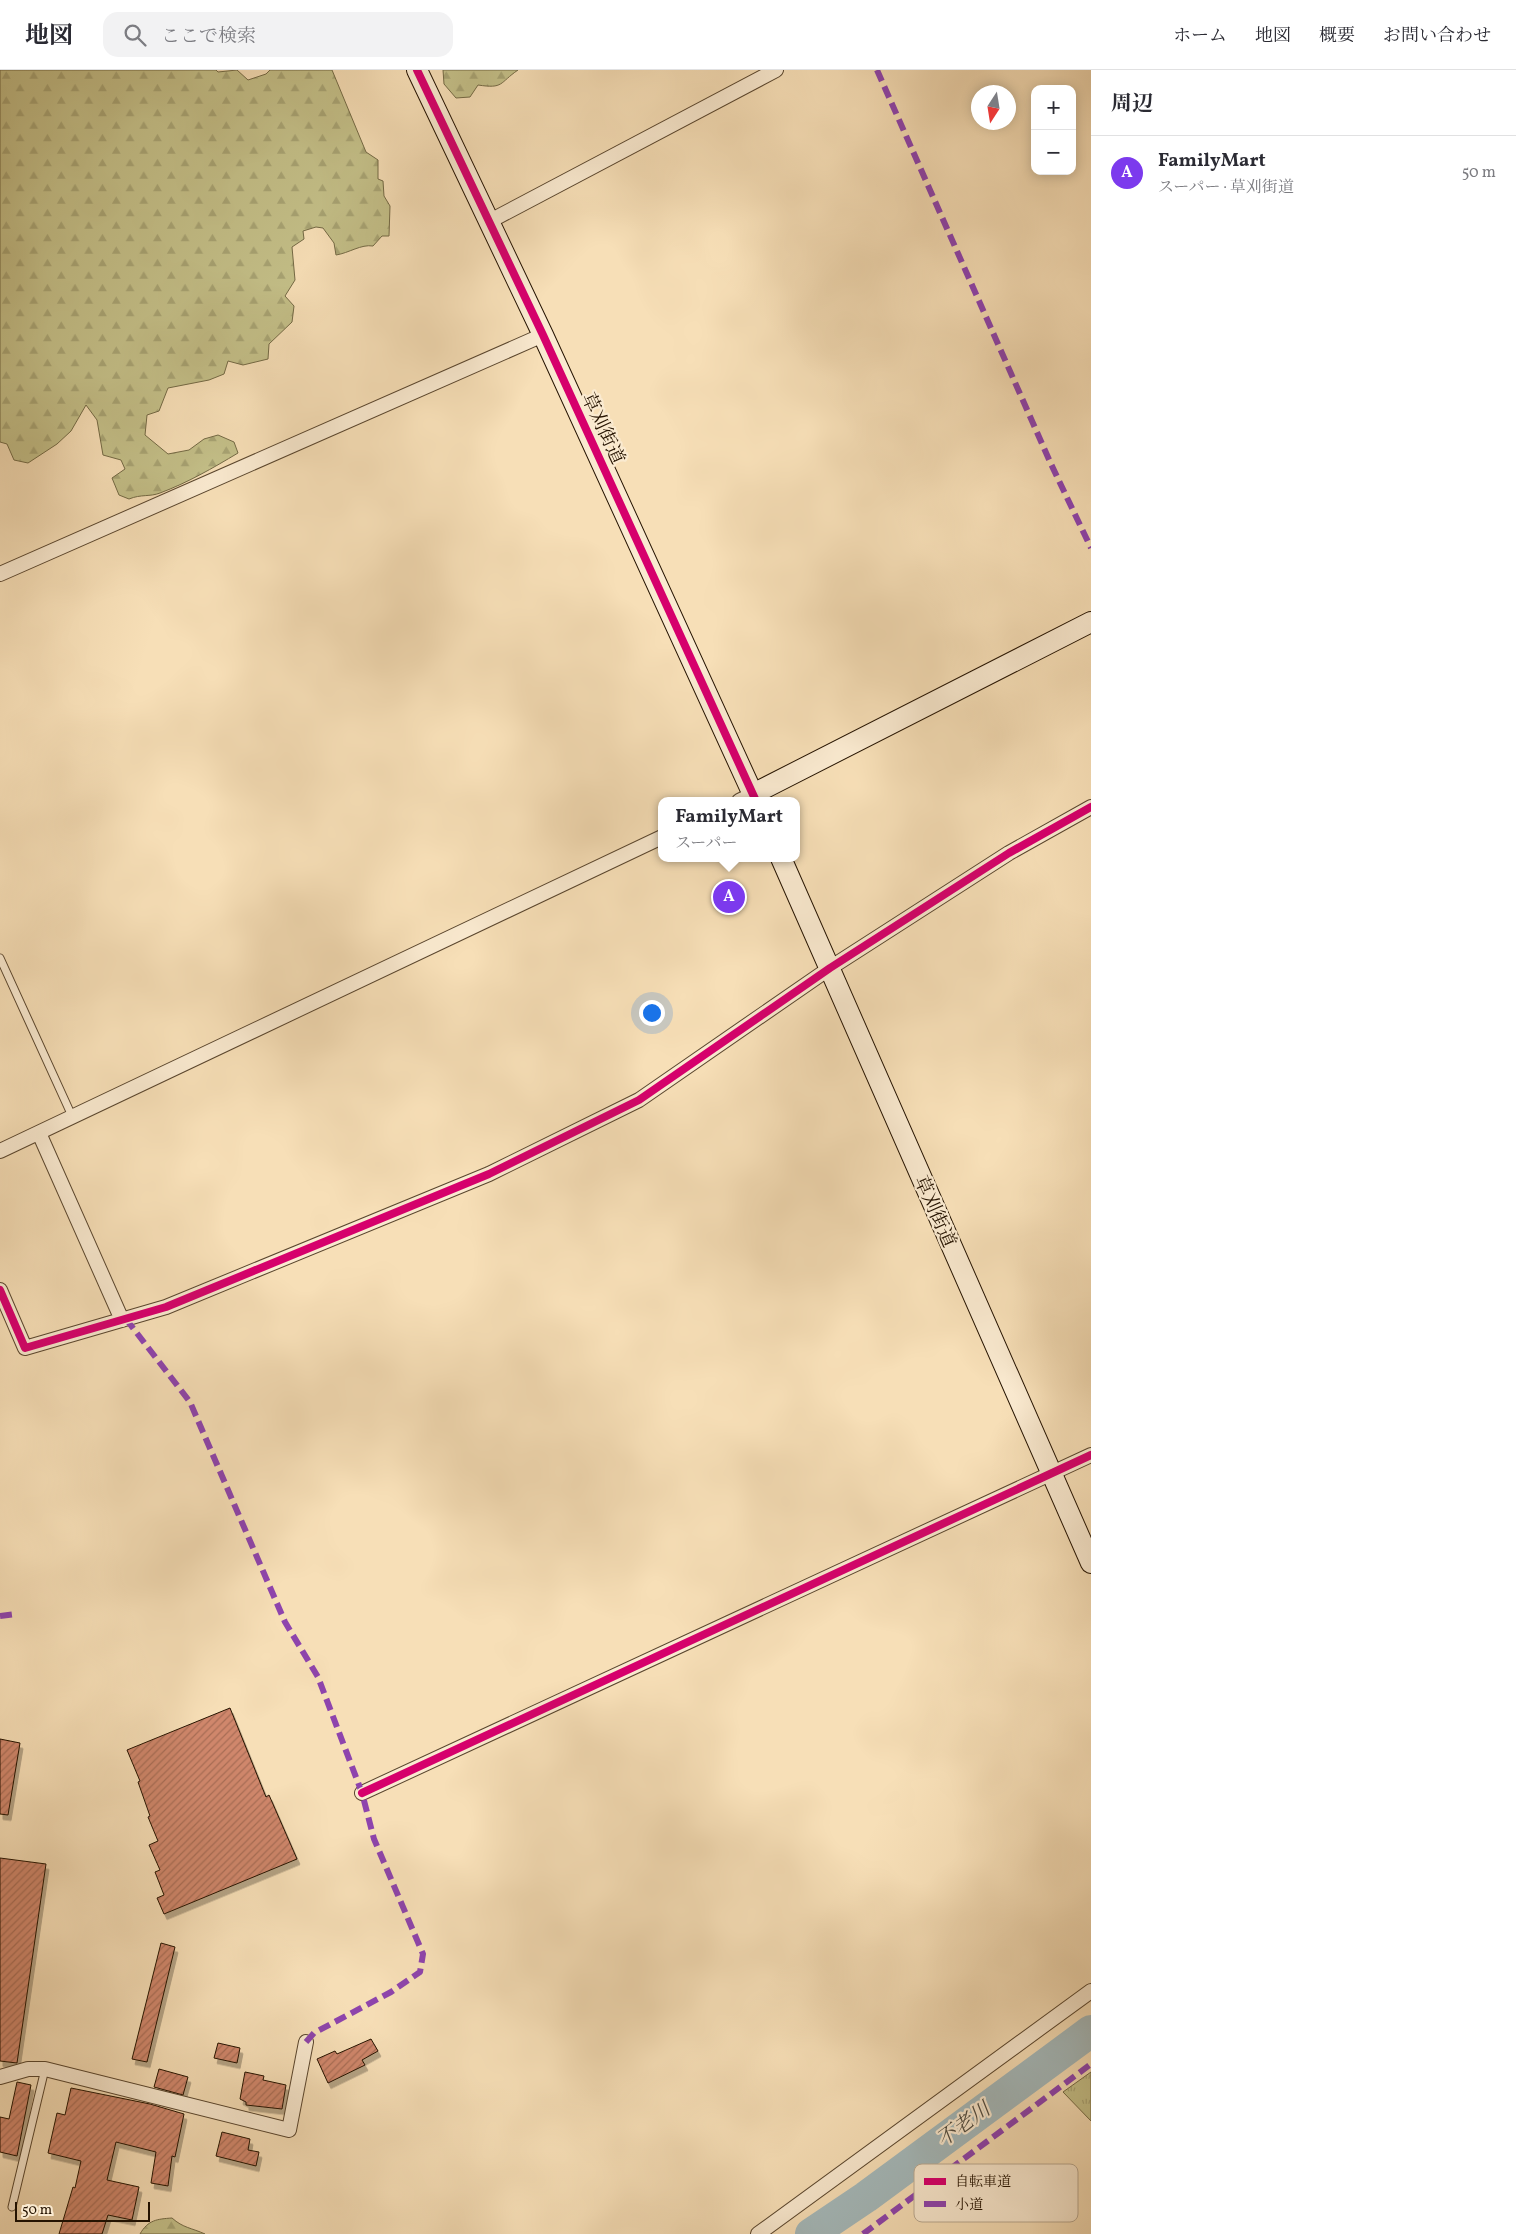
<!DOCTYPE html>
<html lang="ja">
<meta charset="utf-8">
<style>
:root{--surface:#fff;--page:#f2f2f3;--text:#2b2b33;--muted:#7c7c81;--line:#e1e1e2;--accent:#7c3aed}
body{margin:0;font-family:Vollkorn,"Noto Serif JP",serif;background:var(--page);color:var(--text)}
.controls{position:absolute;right:15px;top:15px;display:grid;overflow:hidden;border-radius:10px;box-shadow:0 2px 12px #0003}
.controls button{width:45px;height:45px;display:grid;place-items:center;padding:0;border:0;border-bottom:1px solid var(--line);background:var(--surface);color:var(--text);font:25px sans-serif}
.compass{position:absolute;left:971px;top:15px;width:45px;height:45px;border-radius:50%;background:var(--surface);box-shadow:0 2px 12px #0003;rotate:192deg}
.scale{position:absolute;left:15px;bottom:12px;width:135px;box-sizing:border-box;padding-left:5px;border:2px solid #251301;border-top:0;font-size:14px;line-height:18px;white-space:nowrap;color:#251301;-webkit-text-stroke:4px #faead0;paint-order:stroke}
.you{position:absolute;left:651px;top:942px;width:18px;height:18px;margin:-12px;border:4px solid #fff;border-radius:50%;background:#1a73e8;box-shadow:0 0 0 8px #1a73e833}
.badge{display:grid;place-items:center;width:32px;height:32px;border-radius:50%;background:var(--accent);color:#fff;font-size:16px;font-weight:700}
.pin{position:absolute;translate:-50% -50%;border:2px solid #fff;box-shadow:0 1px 5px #0006}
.popup{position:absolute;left:658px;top:727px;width:142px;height:65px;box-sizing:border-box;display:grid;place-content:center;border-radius:10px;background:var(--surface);filter:drop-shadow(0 1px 4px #0005);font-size:16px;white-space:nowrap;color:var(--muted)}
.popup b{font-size:19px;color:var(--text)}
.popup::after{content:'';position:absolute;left:50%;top:100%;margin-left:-10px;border:10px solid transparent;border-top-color:var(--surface)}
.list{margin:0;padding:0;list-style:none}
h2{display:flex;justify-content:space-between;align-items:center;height:65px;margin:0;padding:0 20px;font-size:21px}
h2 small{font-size:16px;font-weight:400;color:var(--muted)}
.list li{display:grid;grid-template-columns:32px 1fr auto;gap:15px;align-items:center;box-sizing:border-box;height:75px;padding:0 20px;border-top:1px solid var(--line)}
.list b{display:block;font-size:19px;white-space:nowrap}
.list p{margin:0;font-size:16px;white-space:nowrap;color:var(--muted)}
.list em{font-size:16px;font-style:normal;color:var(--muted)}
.icon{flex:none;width:28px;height:28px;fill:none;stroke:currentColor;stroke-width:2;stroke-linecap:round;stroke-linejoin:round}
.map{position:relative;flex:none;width:1091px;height:2164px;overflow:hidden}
header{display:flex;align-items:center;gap:30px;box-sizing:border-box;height:70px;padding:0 25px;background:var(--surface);border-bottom:1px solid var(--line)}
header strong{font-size:24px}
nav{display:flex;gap:28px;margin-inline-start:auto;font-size:18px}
.search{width:350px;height:45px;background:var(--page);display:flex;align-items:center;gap:12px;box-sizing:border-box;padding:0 18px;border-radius:15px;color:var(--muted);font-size:19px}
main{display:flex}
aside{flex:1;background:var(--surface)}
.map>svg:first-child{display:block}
.grass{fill:url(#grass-tufts);stroke:#746a45}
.forest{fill:url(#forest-firs);stroke:#746a45}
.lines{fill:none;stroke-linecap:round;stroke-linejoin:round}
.river{stroke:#a4b9bb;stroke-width:32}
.building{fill:url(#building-hatch);stroke:#251301;filter:url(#shadow)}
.lane-casing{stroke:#5a462e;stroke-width:9}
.street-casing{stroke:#5a462e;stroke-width:16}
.secondary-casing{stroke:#251301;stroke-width:22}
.lane{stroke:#faead0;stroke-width:7}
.street{stroke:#faead0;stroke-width:14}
.secondary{stroke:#faead0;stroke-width:20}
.quiet{stroke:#8e44ad;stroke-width:6;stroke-dasharray:12 6;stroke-linecap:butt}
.cycleway-casing{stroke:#faead0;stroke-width:11}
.cycleway{stroke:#d6006c;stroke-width:8}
.labels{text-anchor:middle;stroke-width:4.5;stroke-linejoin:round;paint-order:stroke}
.street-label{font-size:19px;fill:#251301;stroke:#faead0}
.water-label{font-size:20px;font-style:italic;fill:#514d42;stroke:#faead0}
.key{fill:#faead0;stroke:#baaa92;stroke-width:1}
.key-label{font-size:14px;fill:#251301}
</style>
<header>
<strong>地図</strong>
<div class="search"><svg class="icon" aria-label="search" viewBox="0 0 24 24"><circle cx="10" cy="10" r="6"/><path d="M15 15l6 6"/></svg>ここで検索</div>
<nav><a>ホーム</a><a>地図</a><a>概要</a><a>お問い合わせ</a></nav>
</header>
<main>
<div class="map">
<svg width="1091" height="2164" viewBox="0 0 1091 2164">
<defs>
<pattern id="grass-tufts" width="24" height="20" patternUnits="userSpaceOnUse" patternTransform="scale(1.25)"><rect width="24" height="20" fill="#c4c089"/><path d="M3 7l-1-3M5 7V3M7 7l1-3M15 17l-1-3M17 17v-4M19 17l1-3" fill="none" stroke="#a8a474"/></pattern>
<pattern id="forest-firs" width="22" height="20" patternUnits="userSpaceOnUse" patternTransform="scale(1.25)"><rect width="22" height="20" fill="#c4c089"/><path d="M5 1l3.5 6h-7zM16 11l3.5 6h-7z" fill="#a8a474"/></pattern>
<pattern id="building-hatch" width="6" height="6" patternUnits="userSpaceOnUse" patternTransform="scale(1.25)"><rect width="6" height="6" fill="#d0876c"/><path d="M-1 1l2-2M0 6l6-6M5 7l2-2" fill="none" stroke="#a96d56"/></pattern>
<filter id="shadow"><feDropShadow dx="3" dy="5.5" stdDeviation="0" flood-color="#0004"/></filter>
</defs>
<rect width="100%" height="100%" fill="#f7dfb7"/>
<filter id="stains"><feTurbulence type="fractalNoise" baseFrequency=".004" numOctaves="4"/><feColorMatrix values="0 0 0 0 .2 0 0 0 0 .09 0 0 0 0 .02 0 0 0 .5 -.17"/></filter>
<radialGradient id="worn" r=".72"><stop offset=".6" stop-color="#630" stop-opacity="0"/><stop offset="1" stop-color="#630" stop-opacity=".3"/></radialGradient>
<path class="grass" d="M1091 2002V2051L1063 2022Z"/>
<path class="forest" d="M0 0H216L218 2 237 0 248 10 266 4 270 0H332L366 82 378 90V109L383 111 384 126 390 136 389 166H382L373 176C361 174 349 183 336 185L334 173 323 158 316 157 303 161 304 169 292 177 295 210 285 226 294 236 292 252 269 274 268 289 243 295 228 291 224 304 209 310 168 318 159 341 147 345 145 365 168 384 189 380 204 369 218 365 234 372 238 383C213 398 187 413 160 423 150 427 141 424 129 429L119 425 112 408 125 399 121 390 103 385 97 350 86 335 71 361 57 374 28 393 14 390 7 374 0 372Z
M443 0H518C499 13 504 19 478 15L470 27 456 28 444 14Z
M172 2148C183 2158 192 2158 205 2164H140C148 2150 157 2149 172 2148Z"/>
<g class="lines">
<path class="river" d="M811 2164 866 2127 1091 1961"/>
</g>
<path class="building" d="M230 1638 266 1727 269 1725 297 1789 164 1844 157 1828 164 1825 155 1802 160 1800 149 1775 158 1771 148 1747 150 1746 138 1712 140 1711 127 1680Z
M0 1669 20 1673 8 1745 0 1744Z
M0 1788 46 1794 17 1993 0 1991Z
M161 1873 175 1877 147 1992 132 1989Z
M371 1969 378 1981 362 1990 365 1995 328 2013 317 1989 335 1981 337 1984Z
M218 1973 240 1978 237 1993 214 1988Z
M159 1999 188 2007 183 2025 154 2017Z
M245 2002 264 2006 263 2010 286 2015 282 2039 246 2035V2032L240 2029Z
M17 2012 31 2015 17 2086 0 2082V2047L9 2049Z
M71 2018 150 2034 184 2044 175 2087 172 2086 168 2116 151 2113 156 2082 116 2072 107 2110 139 2117 132 2150 108 2145 102 2164H59L73 2117 75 2118 81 2091 48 2083 57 2043 65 2045Z
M222 2062 250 2069 248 2080 259 2082 256 2096 216 2086Z"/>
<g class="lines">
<defs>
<path id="lane" d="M0 888 72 1046
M12 2137 45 1999"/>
<path id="street" d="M490 151 776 0
M0 504 543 265
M739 731 753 724
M39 1063 122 1250
M0 1081 662 767
M0 1220 25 1278 166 1237 489 1104 639 1030 830 898 1009 783 1091 737
M362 1723 1091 1385
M0 2007 28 1999H45L289 2060 306 1972
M758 2164 1091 1921"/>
<path id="secondary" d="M417 0 543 265 756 731
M753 724 1091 552
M781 788 1091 1493"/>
</defs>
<use href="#lane" class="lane-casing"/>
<use href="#street" class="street-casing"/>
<use href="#secondary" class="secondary-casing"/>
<use href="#lane" class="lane"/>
<use href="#street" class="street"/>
<use href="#secondary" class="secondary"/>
<path class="quiet" d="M877 0 1051 394 1091 478
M126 1249 190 1332 285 1552 318 1607 362 1723 374 1769 423 1884 420 1902 391 1922 314 1963 306 1972
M0 1546 15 1544
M863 2164 1091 1994"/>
<defs>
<path id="cycleway" d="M417 0 543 265 756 731
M0 1220 25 1278 166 1237 489 1104 639 1030 830 898 1009 783 1091 737
M362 1723 1091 1385"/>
</defs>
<use href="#cycleway" class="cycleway-casing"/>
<use href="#cycleway" class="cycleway"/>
</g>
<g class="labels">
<g class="street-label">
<text transform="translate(604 358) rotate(65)" y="7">草刈街道</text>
<text transform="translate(936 1141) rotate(66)" y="7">草刈街道</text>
</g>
<g class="water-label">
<text transform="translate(963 2054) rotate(-36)" y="7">不老川</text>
</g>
</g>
<rect x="914" y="2094" width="164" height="58" rx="8" class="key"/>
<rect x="924" y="2108" width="22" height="7" fill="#d6006c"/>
<rect x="924" y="2131" width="22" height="6" fill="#8e44ad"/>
<g class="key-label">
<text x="955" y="2116">自転車道</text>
<text x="955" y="2139">小道</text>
</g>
<rect width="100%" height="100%" filter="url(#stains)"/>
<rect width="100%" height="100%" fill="url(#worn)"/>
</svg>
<div class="controls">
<button>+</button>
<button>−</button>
</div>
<svg class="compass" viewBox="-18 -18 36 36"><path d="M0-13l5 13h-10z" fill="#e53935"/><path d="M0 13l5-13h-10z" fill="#7c7c81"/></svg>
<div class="scale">50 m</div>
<div class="you"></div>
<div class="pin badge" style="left:729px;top:827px">A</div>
<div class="popup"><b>FamilyMart</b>スーパー</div>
</div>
<aside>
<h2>周辺<small></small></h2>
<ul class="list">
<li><span class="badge">A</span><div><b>FamilyMart</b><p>スーパー · 草刈街道</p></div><em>50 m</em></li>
</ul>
</aside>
</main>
